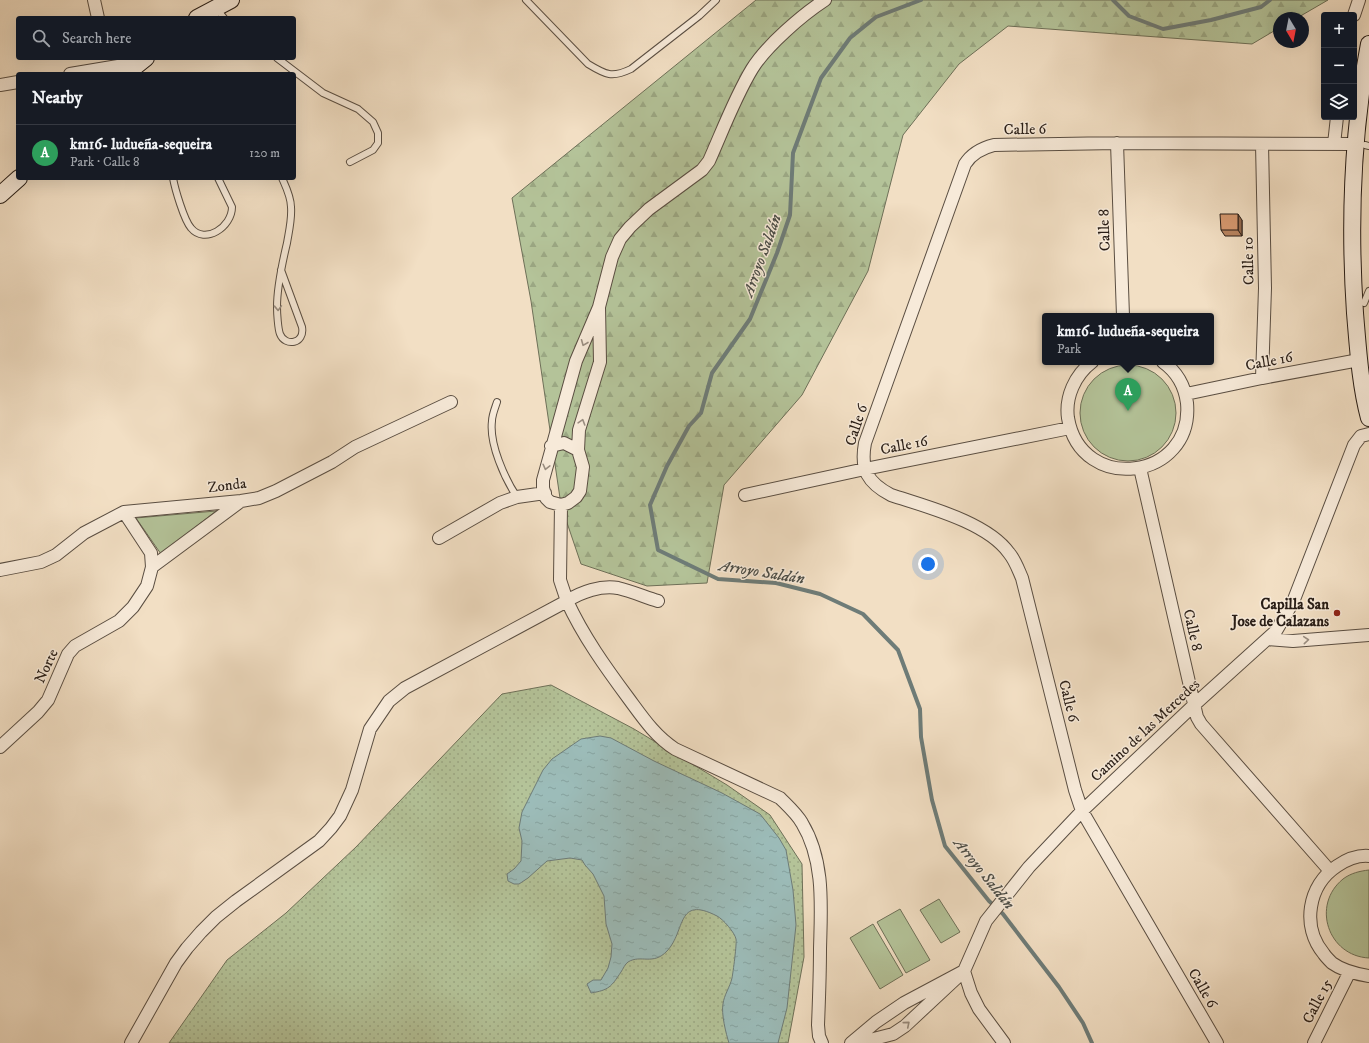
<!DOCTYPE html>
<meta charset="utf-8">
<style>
:root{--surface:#171b24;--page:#20242c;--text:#f1f3f6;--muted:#9ea1a6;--line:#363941;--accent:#c59692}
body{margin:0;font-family:"IM FELL DW Pica",serif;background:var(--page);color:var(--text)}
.controls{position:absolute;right:12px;top:12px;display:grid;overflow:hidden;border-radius:4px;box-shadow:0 4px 16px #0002}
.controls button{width:36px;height:36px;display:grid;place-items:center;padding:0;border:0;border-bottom:1px solid var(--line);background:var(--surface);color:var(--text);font:20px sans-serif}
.compass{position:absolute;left:1273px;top:12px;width:36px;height:36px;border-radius:50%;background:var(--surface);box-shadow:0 4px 16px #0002;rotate:170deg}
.you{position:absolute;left:928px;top:564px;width:14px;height:14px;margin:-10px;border:3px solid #fff;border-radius:50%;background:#1a73e8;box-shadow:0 0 0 6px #1a73e833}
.badge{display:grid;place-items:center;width:26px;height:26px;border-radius:50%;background:var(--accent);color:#fff;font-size:13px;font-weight:700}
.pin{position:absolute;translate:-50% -33px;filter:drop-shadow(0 1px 2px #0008)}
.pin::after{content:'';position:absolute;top:21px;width:14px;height:12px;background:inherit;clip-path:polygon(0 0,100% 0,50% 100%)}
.popup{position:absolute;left:1042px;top:313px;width:172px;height:52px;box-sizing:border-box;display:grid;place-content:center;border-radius:4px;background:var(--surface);filter:drop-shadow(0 1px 3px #0005);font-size:13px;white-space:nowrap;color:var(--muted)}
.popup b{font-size:15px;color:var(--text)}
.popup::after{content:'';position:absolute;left:50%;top:100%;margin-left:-8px;border:8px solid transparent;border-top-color:var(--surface)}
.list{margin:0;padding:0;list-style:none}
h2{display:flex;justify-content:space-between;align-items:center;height:52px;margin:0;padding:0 16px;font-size:17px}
h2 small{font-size:13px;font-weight:400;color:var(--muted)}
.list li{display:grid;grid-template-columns:26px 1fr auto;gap:12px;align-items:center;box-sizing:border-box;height:56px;padding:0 16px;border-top:1px solid var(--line)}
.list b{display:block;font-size:15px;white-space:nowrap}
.list p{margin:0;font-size:13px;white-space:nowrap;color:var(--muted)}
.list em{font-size:13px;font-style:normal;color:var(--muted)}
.icon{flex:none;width:22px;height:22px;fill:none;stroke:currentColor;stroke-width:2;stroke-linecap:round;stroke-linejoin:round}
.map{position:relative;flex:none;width:1369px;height:1043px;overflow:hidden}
.search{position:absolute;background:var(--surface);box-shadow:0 4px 16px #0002;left:16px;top:16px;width:280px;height:44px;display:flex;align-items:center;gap:10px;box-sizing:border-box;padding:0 14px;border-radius:4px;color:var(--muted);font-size:15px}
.panel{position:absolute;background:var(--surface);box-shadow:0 4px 16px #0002;left:16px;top:72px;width:280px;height:108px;border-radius:4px}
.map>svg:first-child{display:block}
.grass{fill:url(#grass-dots);stroke:#6e7058}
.forest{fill:url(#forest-firs);stroke:#6e7058}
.park{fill:#b4c399;stroke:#6e7058}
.water{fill:url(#water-ripples);stroke:#6e7c78}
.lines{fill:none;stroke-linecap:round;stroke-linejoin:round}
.stream{stroke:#6e7c78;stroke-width:4}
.lane-casing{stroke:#5a4e42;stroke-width:8}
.street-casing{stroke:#5a4e42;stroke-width:14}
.secondary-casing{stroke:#281d16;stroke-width:18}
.lane{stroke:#f7ead9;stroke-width:6}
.street{stroke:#f7ead9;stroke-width:12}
.secondary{stroke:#f7ead9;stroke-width:16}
.wall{fill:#b7835f;stroke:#281d16}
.shaded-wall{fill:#956a4e;stroke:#281d16}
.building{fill:#d5986f;stroke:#281d16}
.oneway{stroke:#9a8e81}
.poi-dot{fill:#8f2418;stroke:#f7ead9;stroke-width:1.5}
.labels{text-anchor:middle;stroke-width:3;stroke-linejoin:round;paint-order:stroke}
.street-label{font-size:15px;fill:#281d16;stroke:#f7ead9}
.poi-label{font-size:15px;font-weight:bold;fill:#281d16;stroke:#f7ead9;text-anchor:end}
.water-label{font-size:16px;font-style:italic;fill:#4b4d47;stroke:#f7ead9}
</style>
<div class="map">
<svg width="1369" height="1043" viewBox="0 0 1369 1043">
<defs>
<pattern id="grass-dots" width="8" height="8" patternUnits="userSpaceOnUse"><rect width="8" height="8" fill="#b4c399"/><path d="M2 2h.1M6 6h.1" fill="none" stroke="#9ba783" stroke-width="1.8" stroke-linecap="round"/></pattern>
<pattern id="forest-firs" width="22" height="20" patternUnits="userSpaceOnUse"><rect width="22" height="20" fill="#b4c399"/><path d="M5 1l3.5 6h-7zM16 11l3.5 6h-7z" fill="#9ba783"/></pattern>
<pattern id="water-ripples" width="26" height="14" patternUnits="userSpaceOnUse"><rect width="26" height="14" fill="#9cbcb9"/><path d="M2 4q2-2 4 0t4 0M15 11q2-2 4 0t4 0" fill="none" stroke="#86a19e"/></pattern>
</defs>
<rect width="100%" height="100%" fill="#f2dfc4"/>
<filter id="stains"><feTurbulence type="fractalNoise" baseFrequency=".005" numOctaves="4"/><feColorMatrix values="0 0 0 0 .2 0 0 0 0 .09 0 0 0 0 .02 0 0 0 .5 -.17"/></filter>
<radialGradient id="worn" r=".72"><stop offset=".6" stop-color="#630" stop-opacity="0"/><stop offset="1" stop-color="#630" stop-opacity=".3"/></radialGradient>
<path class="grass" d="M551 685 634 729 727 785 770 815 802 864 804 957 788 1043H169L227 960 286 913 356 847 502 694Z"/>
<path class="forest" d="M756 0H1328L1297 18H1279V28L1252 44 1008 26 959 64 903 135 868 271 802 395 724 485 707 583 647 586 581 564 561 505 531 301 512 198Z"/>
<path class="park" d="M1080 413a48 48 0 1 1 96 0a48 48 0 1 1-96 0Z
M216 511 161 554 136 518Z
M1369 870V958C1328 956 1311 905 1343 879 1351 873 1360 871 1369 870Z
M939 899 960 932 941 943 920 910Z
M900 909 930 960 906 973 877 922Z
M873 924 903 975 880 989 850 938Z"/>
<path class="water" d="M600 736 611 738 654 761 722 793 760 814 779 838 786 850 793 890 796 925 787 1008 778 1043H729C726 1034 721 1013 723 1004 724 995 730 987 732 978 733 973 737 943 736 939 735 933 723 919 717 916 676 895 686 931 667 951 653 966 641 954 628 962 625 964 623 969 621 972 611 987 609 990 591 993L587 984 593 980H601L608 968 611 957 612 944 606 924 604 896 593 874 585 865 582 860 570 858 547 861 528 878 519 884H514L508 881 507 874 514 869 521 861 522 841 519 828 522 812 543 770 552 759 581 739Z"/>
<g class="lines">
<path class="stream" d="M921 0 876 17 850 38 821 78 793 153 790 215 777 253 750 319 712 373 701 413 689 426 667 466 650 505 658 550 718 579 776 583 820 594 863 614 898 650 920 709 921 737 932 800 945 846 989 901 1003 914 1059 987 1083 1023 1092 1043
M1113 0 1129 16 1163 29 1211 20 1261 7 1270 0"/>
<defs>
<path id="lane" d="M526 0 588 64C606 75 612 78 631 69L699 16 716 0
M217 9 224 18
M277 58 323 93 358 109 373 122 378 133V143L373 150 350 162
M1365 145 1369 146
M173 178C175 189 184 220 191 228 205 245 232 227 232 207L218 178
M281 270 302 327C305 344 285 347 280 334 278 329 277 313 277 307 277 286 282 264 287 243 289 231 292 219 291 207 291 197 286 187 282 178
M1364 303 1369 291
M497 402C495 408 492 415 492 421 489 444 505 479 517 497"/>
<path id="street" d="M94 0 98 18
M1354 15 1359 0
M70 74 118 66 141 58
M0 85 18 82
M1117 143 1123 316
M1262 144 1265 288 1262 378
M1334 144 1337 117
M599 307 600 362 579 430 578 450 583 467 580 491 576 497 568 503 561 505 550 502 546 498 543 488V480L576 361 599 307 612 257 620 239 630 227 649 209 702 170 709 161C722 132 735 97 752 69 766 46 802 15 825 0
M1092 362C1075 375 1065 397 1068 418 1081 495 1194 480 1187 403 1185 387 1177 372 1163 362
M1186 394 1262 378 1359 360
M551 446 564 443 578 450
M1140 468 1197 717 1201 724 1330 871
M745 495 865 469 1070 428
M561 505 560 580 567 601C581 592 601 585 618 588 631 591 645 597 658 601
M439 538 500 503 517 497 545 493
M152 567 241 501
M0 570 41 562 56 555 84 533 124 512 241 501 259 498 276 491 332 462 355 447 451 402
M1267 639 1293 641 1369 635
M0 747 38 712 48 700 68 654 75 646 119 621 133 607 147 586 152 567 151 553 124 512
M1369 856C1358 855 1346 860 1337 866 1308 885 1301 927 1324 954 1326 957 1329 960 1332 963 1343 971 1356 974 1369 976
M131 1043 176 963 187 948 201 932 216 917 236 901 319 841 331 828 340 816 352 790 370 729 389 701 405 688 567 601C583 636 606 668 629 699 643 718 655 736 675 749L780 798C788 806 797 814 802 823 825 861 821 907 820 949 820 974 819 1000 818 1025L819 1036 822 1043
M851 1043 876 1022 904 1003 964 971 905 1026 893 1034 858 1043
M1004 1043 979 1009 971 993 964 971 986 921 1029 867 1082 811 1194 705 1276 631 1293 602 1354 445 1361 436 1369 434
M1217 1043 1082 811 1075 790 1022 578C1018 569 1015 560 1009 553 987 522 927 507 891 495 868 483 860 470 865 443L965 164C972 153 982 148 994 145L1117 143 1355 144
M1314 1043 1349 973"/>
<path id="secondary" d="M197 18 231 0
M1369 44C1352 133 1349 223 1355 313 1358 348 1360 384 1369 418
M126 74 146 58
M0 195 19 178"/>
</defs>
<use href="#lane" class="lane-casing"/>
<use href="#street" class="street-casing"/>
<use href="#secondary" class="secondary-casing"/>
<use href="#lane" class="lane"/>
<use href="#street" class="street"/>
<use href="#secondary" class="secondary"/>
</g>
<path class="wall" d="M1242 220V236H1225L1221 230Z"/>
<path class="shaded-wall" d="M1238 214 1242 220V236L1238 230Z"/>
<path class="building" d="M1220 214H1238V230H1221Z"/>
<defs><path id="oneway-chevron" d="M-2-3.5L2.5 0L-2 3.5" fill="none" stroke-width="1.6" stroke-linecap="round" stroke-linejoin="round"/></defs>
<g class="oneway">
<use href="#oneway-chevron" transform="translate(278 308) rotate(88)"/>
<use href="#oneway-chevron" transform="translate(584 343) rotate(112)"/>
<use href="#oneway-chevron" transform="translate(582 422) rotate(-73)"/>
<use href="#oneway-chevron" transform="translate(546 467) rotate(104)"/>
<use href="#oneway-chevron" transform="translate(1306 640) rotate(-5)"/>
<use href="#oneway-chevron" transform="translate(907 1024) rotate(-40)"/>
</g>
<circle class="poi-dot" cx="1337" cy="613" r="4"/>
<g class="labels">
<g class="street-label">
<text transform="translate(1025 129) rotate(-1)" y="5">Calle 6</text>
<text transform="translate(1104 230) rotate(-92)" y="5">Calle 8</text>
<text transform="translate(1248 261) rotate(-91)" y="5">Calle 10</text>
<text transform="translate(1269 361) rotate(-11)" y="5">Calle 16</text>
<text transform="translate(856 425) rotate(-72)" y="5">Calle 6</text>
<text transform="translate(904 445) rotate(-11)" y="5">Calle 16</text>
<text transform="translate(227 485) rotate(-7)" y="5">Zonda</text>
<text transform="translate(1193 630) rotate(77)" y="5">Calle 8</text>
<text transform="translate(46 666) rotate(-65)" y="5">Norte</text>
<text transform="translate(1069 701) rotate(76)" y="5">Calle 6</text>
<text transform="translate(1145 730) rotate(-43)" y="5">Camino de las Mercedes</text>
<text transform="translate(1203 988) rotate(60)" y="5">Calle 6</text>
<text transform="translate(1317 1001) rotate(-63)" y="5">Calle 15</text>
</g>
<g class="poi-label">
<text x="1329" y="609">Capilla San<tspan x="1329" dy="17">Jose de Calazans</tspan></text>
</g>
<g class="water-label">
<text transform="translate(761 255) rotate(-70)" y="6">Arroyo Saldán</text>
<text transform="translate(762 571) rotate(9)" y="6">Arroyo Saldán</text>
<text transform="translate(985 873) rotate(51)" y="6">Arroyo Saldán</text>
</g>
</g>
<rect width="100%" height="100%" filter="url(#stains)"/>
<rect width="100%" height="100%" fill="url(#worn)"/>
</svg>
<div class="controls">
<button>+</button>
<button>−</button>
<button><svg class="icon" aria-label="layers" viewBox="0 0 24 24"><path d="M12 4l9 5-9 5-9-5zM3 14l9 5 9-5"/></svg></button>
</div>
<svg class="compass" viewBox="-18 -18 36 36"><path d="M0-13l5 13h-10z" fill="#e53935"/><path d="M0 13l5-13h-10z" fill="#9ea1a6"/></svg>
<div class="you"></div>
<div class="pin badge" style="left:1128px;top:411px;background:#2e9e5b">A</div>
<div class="popup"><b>km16- ludueña-sequeira</b>Park</div>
<div class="search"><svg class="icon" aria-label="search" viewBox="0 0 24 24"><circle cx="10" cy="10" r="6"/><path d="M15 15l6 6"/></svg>Search here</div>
<section class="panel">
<h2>Nearby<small></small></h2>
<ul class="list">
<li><span class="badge" style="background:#2e9e5b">A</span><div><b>km16- ludueña-sequeira</b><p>Park · Calle 8</p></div><em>120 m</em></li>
</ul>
</section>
</div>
